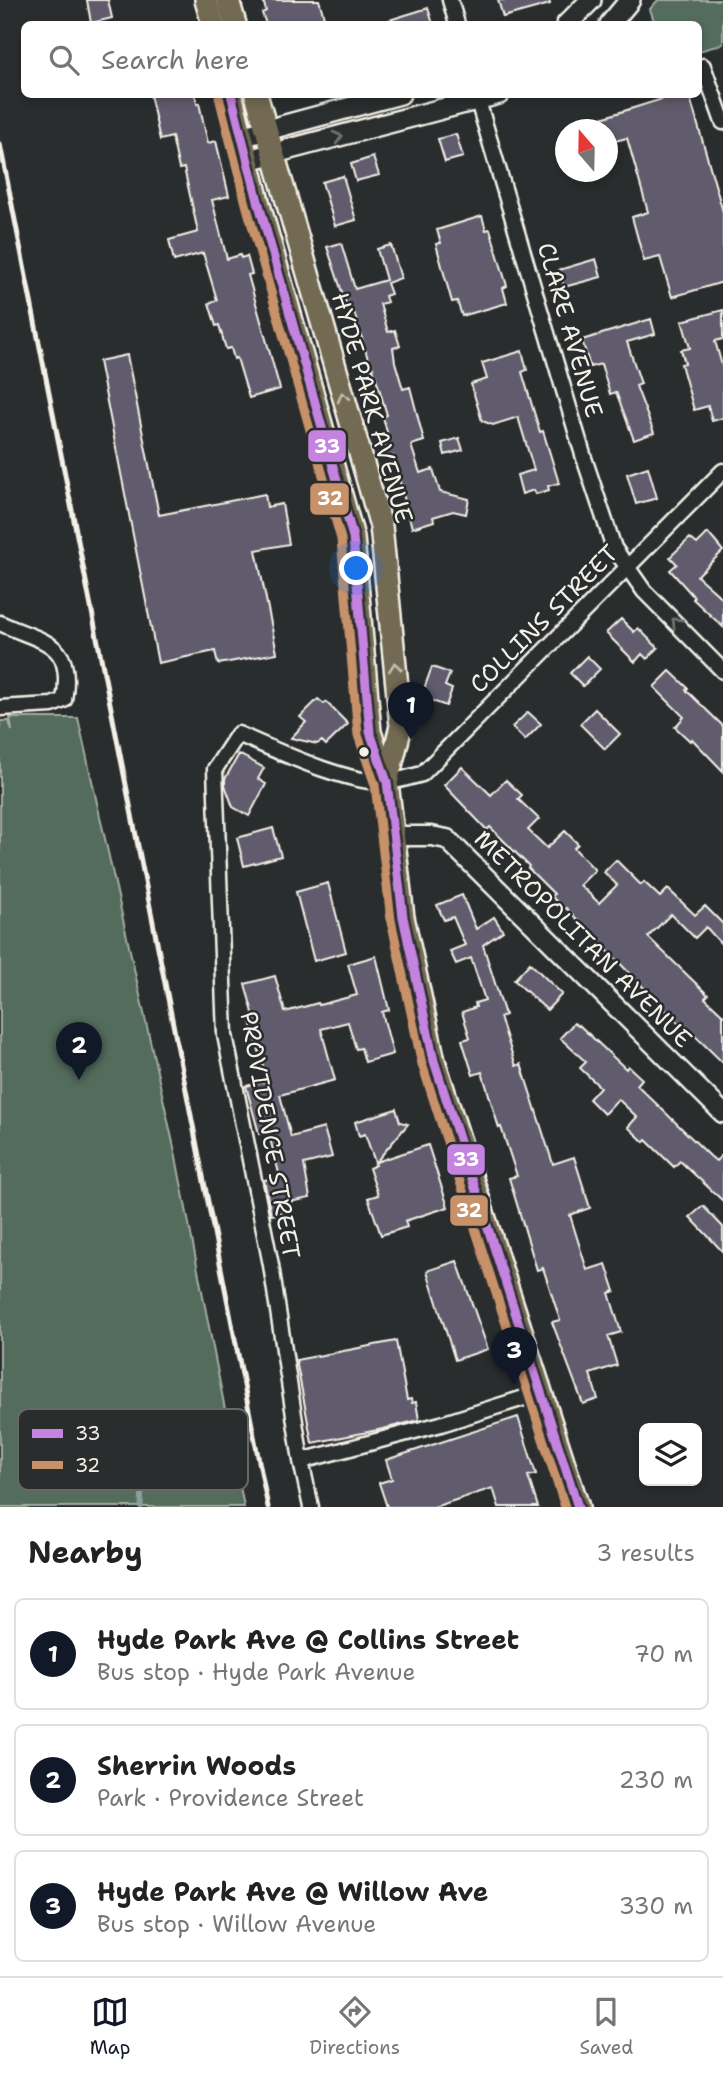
<!DOCTYPE html>
<meta charset="utf-8">
<style>
:root{--surface:#fff;--page:#f6f6f6;--text:#222;--muted:#767676;--line:#e0e0e0;--accent:#111827}
body{margin:0;font-family:"Shantell Sans",sans-serif;background:var(--page);color:var(--text)}
.controls{position:absolute;right:21px;bottom:21px;display:grid;overflow:hidden;border-radius:10px;box-shadow:0 4px 10px #0003}
.controls button{width:63px;height:63px;display:grid;place-items:center;padding:0;border:0;border-bottom:2px solid var(--line);background:var(--surface);color:var(--text);font:35px sans-serif}
.compass{position:absolute;left:555px;top:119px;width:63px;height:63px;border-radius:50%;background:var(--surface);box-shadow:0 4px 10px #0003;rotate:340deg}
.you{position:absolute;left:357px;top:569px;width:24px;height:24px;margin:-18px;border:5px solid #fff;border-radius:50%;background:#1a73e8;box-shadow:0 0 0 10px #1a73e833}
.badge{display:grid;place-items:center;width:46px;height:46px;border-radius:50%;background:var(--accent);color:#fff;font-size:23px;font-weight:700}
.pin{position:absolute;translate:-50% -58px;filter:drop-shadow(0 2px 4px #0008)}
.pin::after{content:'';position:absolute;top:37px;width:24px;height:21px;background:inherit;clip-path:polygon(0 0,100% 0,50% 100%)}
.list{margin:0;padding:0;list-style:none}
h2{display:flex;justify-content:space-between;align-items:center;height:91px;margin:0;padding:0 28px;font-size:30px}
h2 small{font-size:23px;font-weight:400;color:var(--muted)}
.list li{display:grid;grid-template-columns:46px 1fr auto;gap:21px;align-items:center;box-sizing:border-box;height:112px;margin:0 14px 14px;padding:0 14px;border:2px solid var(--line);border-radius:10px}
.list b{display:block;font-size:26px;white-space:nowrap}
.list p{margin:0;font-size:23px;white-space:nowrap;color:var(--muted)}
.list em{font-size:23px;font-style:normal;color:var(--muted)}
.icon{flex:none;width:38px;height:38px;fill:none;stroke:currentColor;stroke-width:2;stroke-linecap:round;stroke-linejoin:round}
.map{position:relative;flex:none;width:723px;height:1507px;overflow:hidden}
.search{position:absolute;background:var(--surface);box-shadow:0 4px 10px #0003;left:21px;right:21px;top:21px;height:77px;display:flex;align-items:center;gap:18px;box-sizing:border-box;padding:0 24px;border-radius:10px;color:var(--muted);font-size:26px}
.sheet{height:469px;background:var(--surface)}
nav{display:flex;justify-content:space-around;align-items:center;box-sizing:border-box;height:98px;border-top:2px solid var(--line);background:var(--surface);font-size:19px;color:var(--muted)}
nav a{display:grid;justify-items:center;gap:4px}
nav .on{color:var(--accent)}
.map>svg:first-child{display:block}
.green{fill:#536c5b;stroke:#a4aea2;stroke-width:2}
.lines{fill:none;stroke-linecap:round;stroke-linejoin:round}
.stream{stroke:#8d9e9e;stroke-width:5}
.building{fill:#605b6d;stroke:#f4f1e8;stroke-width:2}
.minor-casing{stroke:#f4f1e8;stroke-width:19}
.tertiary-casing{stroke:#f4f1e8;stroke-width:23}
.secondary-casing{stroke:#f4f1e8;stroke-width:24}
.primary-casing{stroke:#f4f1e8;stroke-width:26}
.minor{stroke:#2a2d2e;stroke-width:14}
.tertiary{stroke:#2a2d2e;stroke-width:18}
.secondary{stroke:#2a2d2e;stroke-width:19}
.primary{stroke:#736b52;stroke-width:21}
.rail{stroke:#f4f1e8;stroke-width:5}
.bus-1-casing{stroke:#2a2d2e;stroke-width:14}
.bus-2-casing{stroke:#2a2d2e;stroke-width:14}
.bus-1{stroke:#c483df;stroke-width:9}
.bus-2{stroke:#c7916a;stroke-width:9}
.oneway{stroke:#71726f}
.oneway2{stroke:#c0bbac}
.bus-dot{fill:#f4f1e8;stroke:#2a2d2e;stroke-width:2.5}
.labels{text-anchor:middle;stroke-width:5;stroke-linejoin:round;paint-order:stroke}
.street-label{font-size:24px;fill:#f4f1e8;stroke:#2a2d2e}
.key{fill:#2a2d2e;stroke:#676866;stroke-width:2}
.key-label{font-size:19px;fill:#f4f1e8}
.line-badge{stroke:#2a2d2e;stroke-width:2.5}
.badge-label{font-size:19px;text-anchor:middle;font-weight:bold;fill:#fff}
</style>
<div class="map">
<svg width="723" height="1507" viewBox="0 0 723 1507">
<rect width="100%" height="100%" fill="#2a2d2e"/>
<filter id="ink" filterUnits="userSpaceOnUse"><feTurbulence type="fractalNoise" baseFrequency=".0143" numOctaves="2"/><feDisplacementMap in="SourceGraphic" scale="14" xChannelSelector="R" yChannelSelector="G"/><feConvolveMatrix kernelMatrix="1 2 1 2 8 2 1 2 1" color-interpolation-filters="sRGB"/></filter>
<g filter="url(#ink)">
<path class="green" d="M658 0H723V44L699 51 698 24H655L650 9Z
M10 718H78L175 1152 244 1507H0V721H9L12 731Z"/>
<g class="lines">
<path class="stream" d="M141 1507 145 1429"/>
</g>
<path class="building" d="M87 0H108L112 18 91 23Z
M263 0H319L326 24H266L262 13 266 11Z
M498 0H549L550 4 503 17Z
M428 8 433 24H386V21Z
M150 94H195L197 104 199 103 208 143 216 141 229 196 212 200 227 259 240 255 241 258 247 256 252 274 248 275 280 389 249 398 237 358 234 359 231 348 226 349 219 325 216 326 209 303 217 300 203 253 174 261 169 240 198 232 184 168 179 169 172 137 160 140Z
M678 94H689L723 212V282L672 297 660 257 644 261 632 217 648 212 627 138 607 143V130H577L576 126Z
M456 134 463 157 445 162 438 139Z
M373 157 379 175 356 181 351 164Z
M343 176 356 220 335 226 322 182Z
M482 216 486 230 490 229 507 286 503 288 507 303 462 316 457 301 452 302 443 270 436 244 441 243 437 230Z
M341 243 355 289 386 280 377 249 391 245 401 278 387 283 391 294 385 296 387 302 380 304 388 332 395 330 400 346 393 348 395 362 403 389 410 387 424 441 411 445 420 473 433 469 440 492 469 499 466 514 453 511 433 517 434 521 412 528 393 456 388 458 382 438 388 436 383 417 387 415 373 368 371 369 354 312 349 313 327 247Z
M596 259 601 277 564 287 559 270Z
M723 310V339L715 341 723 369V418L712 421 708 406 694 410 681 364 685 363 681 350 690 348 682 321Z
M651 319 655 334 627 342 641 384 636 386 654 433 634 440 616 392 610 394 601 364 590 367 582 340Z
M522 351 527 370 522 372 540 432 543 431 559 483 548 486 549 490 536 494 534 490 522 494 517 475 534 470 518 417 493 425 482 421 471 384 487 379 482 363Z
M127 355 159 515 265 494 267 507 282 504 289 544 256 550 277 653 218 664 215 651 158 663 99 361Z
M459 438 463 450 445 455 442 443Z
M648 467 657 498 636 504 627 474Z
M708 533 723 551 697 576 723 599V627L693 599 694 597 670 570 677 564 670 557 690 538 697 544Z
M621 619 634 632 638 628 658 648 647 659 642 654 635 662 606 633Z
M587 656 600 669 583 686 570 673Z
M432 667 450 673 445 686 452 689 446 706 421 697Z
M670 671 688 688 686 690 723 726V771L692 739 690 741 675 727 684 717 654 687Z
M318 699 324 704 326 702 348 724 326 745 322 741 317 744 291 738 306 722 300 717Z
M595 709 620 734 605 749 580 724Z
M528 712 541 724 525 740 512 727Z
M239 754 264 768 258 779 266 784 249 816 233 807 225 785V779Z
M462 767 491 795 506 780 522 795 518 799 539 819 528 830 547 848 565 831 578 844 574 848 595 870 580 885 599 903 617 885 604 872 616 860 641 885 644 882 660 897 668 889 695 915 705 906 723 924V946L706 927 695 938 671 914 648 937 708 995 705 998 723 1015V1063L681 1022 679 1024 566 908 564 909 552 897 554 894 528 868 529 866 490 827 487 830 444 785Z
M273 828 281 856 244 866 237 838Z
M328 883 346 952 314 961 296 892Z
M462 895 476 929 494 917 503 931 483 945 505 1015 500 1017 516 1066 521 1064 553 1164 574 1157 590 1208 570 1215 587 1270 606 1264 615 1291 609 1293 621 1332 608 1336 617 1365 590 1374 598 1399 583 1404 552 1322 560 1320 543 1268 537 1270 509 1178 517 1176 501 1127 499 1128 482 1072 473 1075 462 1040 470 1038 462 1012 476 1007 475 1003 485 1000 471 958 456 964 450 951 465 945 453 917 444 920 437 905Z
M376 956 389 1010 382 1012 393 1054 365 1062 361 1048 356 1049 348 1022 321 1029 335 1080 280 1095 291 1137 324 1128 332 1157 304 1164 310 1198 284 1203 286 1212 271 1215 264 1180 280 1177 268 1131 259 1134 246 1086 267 1081 251 1021 255 1020 245 984 275 976 285 1012 318 1003 319 1005 357 995 348 964Z
M530 963 562 994 547 1010 514 980Z
M574 1023 578 1026 579 1025 626 1069 628 1066 642 1079 637 1085 710 1156 716 1161 723 1154V1201L680 1161 674 1167 646 1140 644 1142 628 1127 637 1117 618 1099 604 1114 589 1099 600 1087 580 1068 586 1062 560 1038Z
M396 1109 400 1122 408 1124 376 1162 428 1145 448 1207 405 1221 407 1227 381 1235 368 1198 378 1195 369 1168 376 1165 365 1134 359 1136 355 1122Z
M703 1206 723 1227V1252L690 1217Z
M457 1261 488 1349 455 1360 427 1271Z
M396 1341 407 1400 411 1399 412 1403 416 1402 419 1420 383 1429 312 1443 296 1360Z
M518 1417 536 1474 528 1476 538 1507H499L493 1488 434 1507H387L379 1483 392 1479 386 1460Z"/>
<g class="lines">
<defs>
<path id="minor" d="M450 0 457 24
M703 66 723 122
M478 101 584 458 614 548 644 591 723 671
M0 623C42 643 75 640 64 700L52 705 0 708
M301 1461 441 1424 540 1393
M311 1507 301 1461 271 1265 225 1035 215 769 238 734C275 750 351 786 390 782 400 780 411 777 422 774L723 471"/>
<path id="tertiary" d="M392 836H431L447 839 723 1113"/>
<path id="secondary" d="M567 24 591 0
M610 24 630 0
M241 137 400 94
M248 160 499 94"/>
<path id="primary" d="M206 0 213 24
M228 0 235 24
M231 94 258 201 353 537 370 732 387 782 403 917 434 1061 578 1507
M256 94 381 526 401 726 387 782"/>
</defs>
<use href="#minor" class="minor-casing"/>
<use href="#tertiary" class="tertiary-casing"/>
<use href="#secondary" class="secondary-casing"/>
<use href="#primary" class="primary-casing"/>
<use href="#minor" class="minor"/>
<use href="#tertiary" class="tertiary"/>
<use href="#secondary" class="secondary"/>
<use href="#primary" class="primary"/>
<path class="rail" d="M0 144 268 1507"/>
<defs>
<path id="bus-1" d="M231 94 258 201 353 537 370 732 387 782 403 917 434 1061 578 1507"/>
<path id="bus-2" d="M219 97 246 204 341 539 358 735 375 785 391 920 422 1064 565 1507"/>
</defs>
<use href="#bus-1" class="bus-1-casing"/>
<use href="#bus-2" class="bus-2-casing"/>
<use href="#bus-1" class="bus-1"/>
<use href="#bus-2" class="bus-2"/>
</g>
<defs><path id="oneway-chevron" d="M-2-3.5L2.5 0L-2 3.5" fill="none" stroke-width="1.6" stroke-linecap="round" stroke-linejoin="round" transform="scale(1.75)"/></defs>
<g class="oneway">
<use href="#oneway-chevron" transform="translate(338 137) rotate(-15)"/>
<use href="#oneway-chevron" transform="translate(676 622) rotate(-135)"/>
</g>
<g class="oneway2">
<use href="#oneway-chevron" transform="translate(343 397) rotate(-106)"/>
<use href="#oneway-chevron" transform="translate(395 667) rotate(-96)"/>
</g>
</g>
<circle class="bus-dot" cx="364" cy="752" r="6"/>
<g class="labels">
<g class="street-label">
<text transform="translate(570 330) rotate(74)" y="8">CLARE AVENUE</text>
<text transform="translate(372 408) rotate(74)" y="8">HYDE PARK AVENUE</text>
<text transform="translate(544 619) rotate(-45)" y="8">COLLINS STREET</text>
<text transform="translate(583 939) rotate(45)" y="8">METROPOLITAN AVENUE</text>
<text transform="translate(270 1135) rotate(80)" y="8">PROVIDENCE STREET</text>
</g>
</g>
<rect x="18" y="1409" width="230" height="81" rx="10" class="key"/>
<rect x="32" y="1429" width="31" height="9" fill="#c483df"/>
<rect x="32" y="1461" width="31" height="8" fill="#c7916a"/>
<g class="key-label">
<text x="75" y="1440">33</text>
<text x="75" y="1472">32</text>
</g>
<g class="line-badge">
<rect x="307" y="429" width="40" height="34" rx="7" fill="#c483df"/>
<rect x="309" y="482" width="41" height="34" rx="7" fill="#c7916a"/>
<rect x="446" y="1143" width="40" height="33" rx="7" fill="#c483df"/>
<rect x="449" y="1194" width="40" height="33" rx="7" fill="#c7916a"/>
</g>
<g class="badge-label">
<text x="327" y="453">33</text>
<text x="330" y="505">32</text>
<text x="466" y="1166">33</text>
<text x="469" y="1217">32</text>
</g>
</svg>
<div class="controls">
<button><svg class="icon" aria-label="layers" viewBox="0 0 24 24"><path d="M12 4l9 5-9 5-9-5zM3 14l9 5 9-5"/></svg></button>
</div>
<svg class="compass" viewBox="-18 -18 36 36"><path d="M0-13l5 13h-10z" fill="#e53935"/><path d="M0 13l5-13h-10z" fill="#767676"/></svg>
<div class="you"></div>
<div class="pin badge" style="left:411px;top:740px">1</div>
<div class="pin badge" style="left:79px;top:1080px">2</div>
<div class="pin badge" style="left:514px;top:1385px">3</div>
<div class="search"><svg class="icon" aria-label="search" viewBox="0 0 24 24"><circle cx="10" cy="10" r="6"/><path d="M15 15l6 6"/></svg>Search here</div>
</div>
<section class="sheet">
<h2>Nearby<small>3 results</small></h2>
<ul class="list">
<li><span class="badge">1</span><div><b>Hyde Park Ave @ Collins Street</b><p>Bus stop · Hyde Park Avenue</p></div><em>70 m</em></li>
<li><span class="badge">2</span><div><b>Sherrin Woods</b><p>Park · Providence Street</p></div><em>230 m</em></li>
<li><span class="badge">3</span><div><b>Hyde Park Ave @ Willow Ave</b><p>Bus stop · Willow Avenue</p></div><em>330 m</em></li>
</ul>
</section>
<nav>
<a class="on"><svg class="icon" aria-label="map" viewBox="0 0 24 24"><path d="M3 6l6-2 6 2 6-2v14l-6 2-6-2-6 2zM9 4v14M15 6v14"/></svg>Map</a>
<a><svg class="icon" aria-label="directions" viewBox="0 0 24 24"><path d="M12 3l9 9-9 9-9-9zM9 14v-3h6M13 9l2 2-2 2"/></svg>Directions</a>
<a><svg class="icon" aria-label="saved" viewBox="0 0 24 24"><path d="M7 4h10v16l-5-4-5 4z"/></svg>Saved</a>
</nav>
